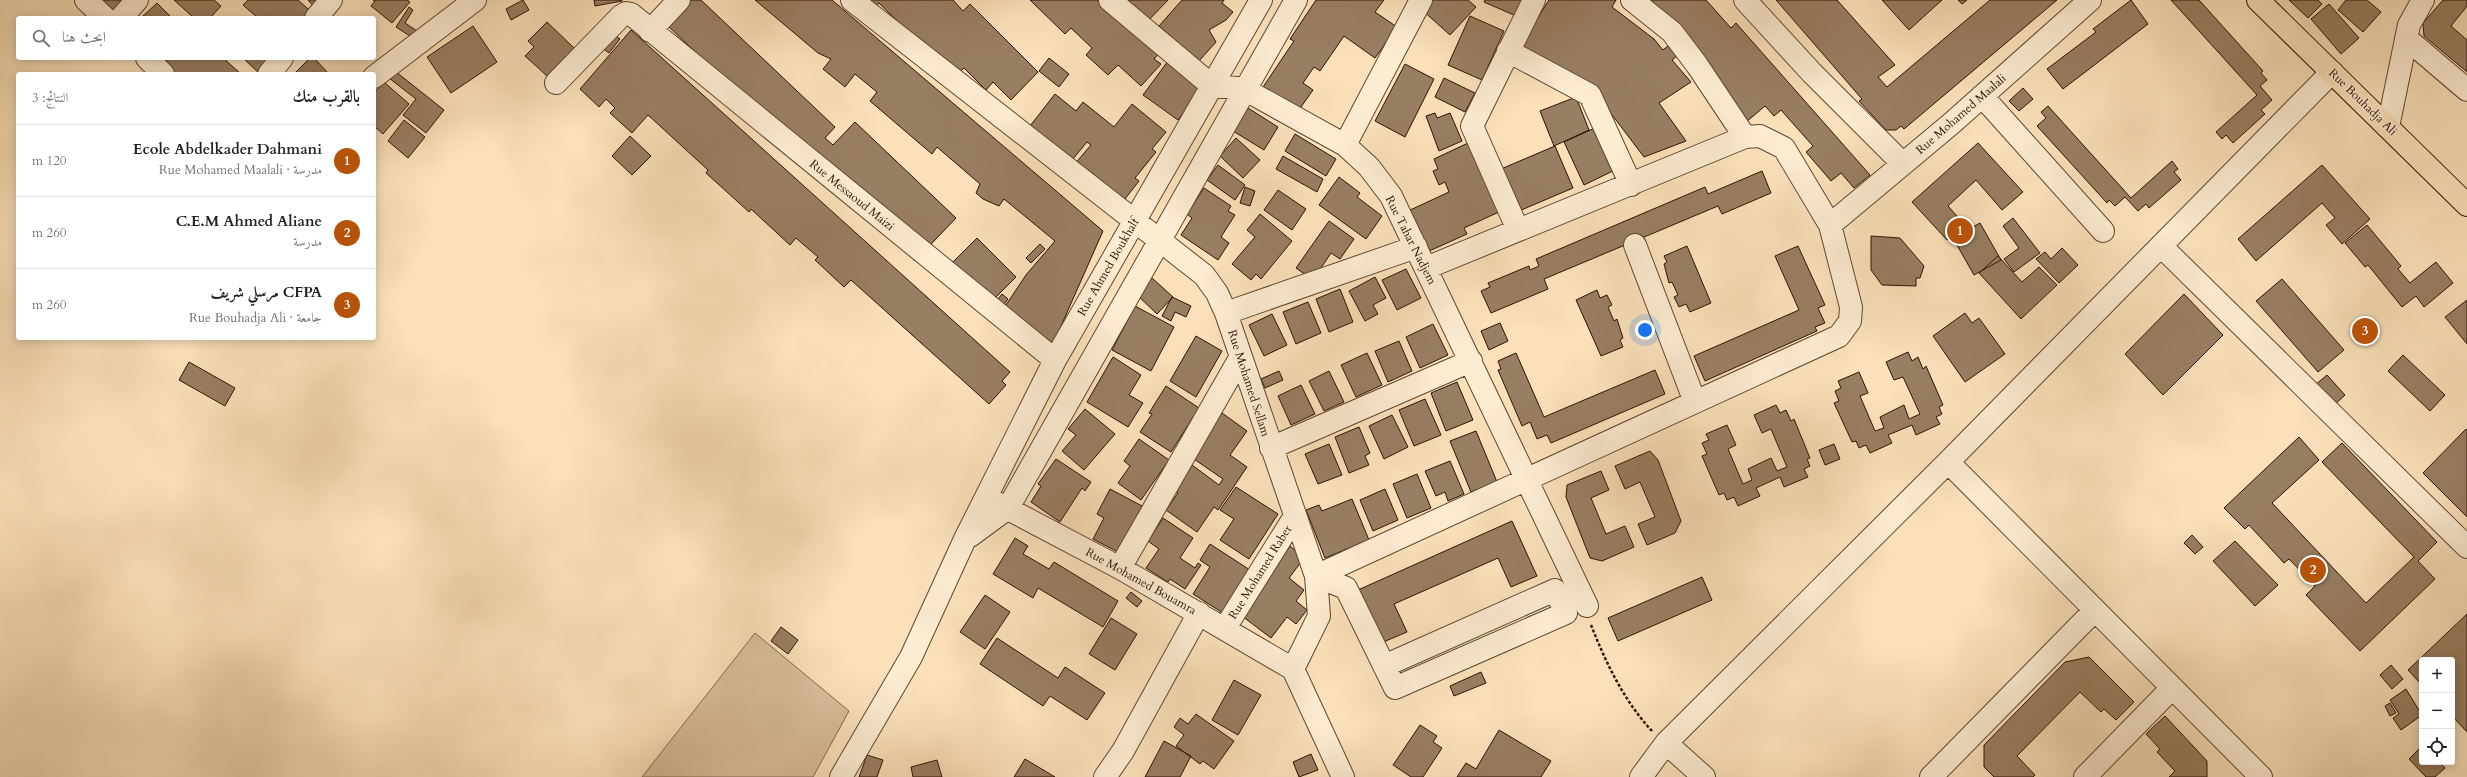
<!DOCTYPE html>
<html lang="ar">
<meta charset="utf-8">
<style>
:root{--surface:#fff;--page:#f6f6f6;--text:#202124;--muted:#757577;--line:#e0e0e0;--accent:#b45309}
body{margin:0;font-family:Cardo,Amiri,serif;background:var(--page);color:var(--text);direction:rtl}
.controls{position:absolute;right:12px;bottom:12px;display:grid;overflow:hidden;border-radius:4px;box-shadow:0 2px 10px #0003}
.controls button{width:36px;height:36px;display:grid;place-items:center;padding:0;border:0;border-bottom:1px solid var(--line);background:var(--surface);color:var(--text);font:20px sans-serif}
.you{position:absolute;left:1645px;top:330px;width:14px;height:14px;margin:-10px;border:3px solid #fff;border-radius:50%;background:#1a73e8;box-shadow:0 0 0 6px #1a73e833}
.badge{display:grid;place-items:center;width:26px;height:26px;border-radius:50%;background:var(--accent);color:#fff;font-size:13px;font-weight:700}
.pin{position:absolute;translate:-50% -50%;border:2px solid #fff;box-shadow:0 1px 4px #0006}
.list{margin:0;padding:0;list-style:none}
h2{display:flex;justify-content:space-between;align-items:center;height:52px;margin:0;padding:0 16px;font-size:17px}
h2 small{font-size:13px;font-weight:400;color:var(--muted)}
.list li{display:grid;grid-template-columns:26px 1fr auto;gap:12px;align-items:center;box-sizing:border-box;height:72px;padding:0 16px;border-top:1px solid var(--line)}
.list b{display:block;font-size:15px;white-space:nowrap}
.list p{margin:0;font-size:13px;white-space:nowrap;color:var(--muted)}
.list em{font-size:13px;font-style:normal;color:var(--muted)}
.icon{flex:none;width:22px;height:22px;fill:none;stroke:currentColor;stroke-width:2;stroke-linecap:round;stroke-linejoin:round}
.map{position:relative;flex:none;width:2467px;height:777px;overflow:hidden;direction:ltr}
.search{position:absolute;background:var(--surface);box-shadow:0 2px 10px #0003;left:16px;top:16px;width:360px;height:44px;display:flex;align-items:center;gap:10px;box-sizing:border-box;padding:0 14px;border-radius:4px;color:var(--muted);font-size:15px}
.panel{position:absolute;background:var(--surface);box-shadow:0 2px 10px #0003;left:16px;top:72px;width:360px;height:268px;border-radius:4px;direction:rtl}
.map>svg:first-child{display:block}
.green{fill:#d7be9b;stroke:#82684f}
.building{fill:#987e62;stroke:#2e1203}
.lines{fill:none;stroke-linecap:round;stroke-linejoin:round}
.minor-casing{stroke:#614631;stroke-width:24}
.major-casing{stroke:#2e1203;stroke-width:24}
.path{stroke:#2e1203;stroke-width:2.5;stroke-dasharray:3 2;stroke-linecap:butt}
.minor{stroke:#fcecd2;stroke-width:22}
.major{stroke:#fae1ba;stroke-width:22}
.labels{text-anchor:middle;stroke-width:3;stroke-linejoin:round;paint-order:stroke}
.street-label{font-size:12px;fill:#2e1203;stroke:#fcecd2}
</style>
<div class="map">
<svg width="2467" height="777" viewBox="0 0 2467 777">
<rect width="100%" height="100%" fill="#fae1ba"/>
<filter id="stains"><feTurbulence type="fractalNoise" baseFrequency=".005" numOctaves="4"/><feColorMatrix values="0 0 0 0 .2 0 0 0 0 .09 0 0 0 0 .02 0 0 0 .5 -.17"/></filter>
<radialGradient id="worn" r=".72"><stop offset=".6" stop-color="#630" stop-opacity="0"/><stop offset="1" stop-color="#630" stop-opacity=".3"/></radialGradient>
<path class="green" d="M755 633 849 711 813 777H642Z"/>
<path class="building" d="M102 0H131L117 14Z
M174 0H214L221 6 210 18H194Z
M248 0H298L317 17 258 18 243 5Z
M308 0H325L315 8Z
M373 0H407L410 2 392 23 371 6 375 1Z
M523 0 529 10 511 20 506 9Z
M594 0H622V1L595 6Z
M691 0H701L835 127 825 138 833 145 855 122 956 218 915 261 667 25Z
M755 0H832L1103 231 1050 351 1002 311 1026 275 1055 241 1004 199 999 206 983 199 976 193 980 184 937 147 932 154 870 101 877 92 855 74 845 87 823 69 831 59 818 53Z
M868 0H953L963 11 970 4 1038 72 1011 100 993 82 986 90 964 68 954 77 879 3 875 7Z
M1030 0H1103L1162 50 1154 59 1161 64 1141 86 1118 65 1108 75 1086 55 1092 48 1071 28 1065 34Z
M1123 0H1168L1146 23Z
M1182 0H1224L1222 3 1233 12 1226 20 1209 30 1216 42 1199 61 1159 26Z
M1316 0H1384L1375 12 1397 27 1375 58 1344 36 1320 71 1314 67 1303 83 1313 90 1296 114 1261 90 1294 41 1290 39Z
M1427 0H1468L1476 7 1450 35 1420 8Z
M1485 0H1523L1516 16 1484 2Z
M1549 0H1616L1612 7 1654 39 1663 50 1668 46 1677 56 1672 60 1691 82 1659 103 1686 141 1644 157 1594 91 1520 47Z
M1638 0H1706L1731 28 1736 23 1870 175 1854 188 1841 173 1831 181 1806 152 1813 146 1781 110 1774 116 1765 106 1745 123Z
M1776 0H1837L1895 65 1878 77 1887 87 1990 0H2057L1904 129 1901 126 1896 130H1886L1859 101 1862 99Z
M1882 0H1942L1909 30Z
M1958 0H1967L1962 4Z
M2131 0 2148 24 2063 89 2047 69 2096 32 2093 29Z
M2171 0H2199L2263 71 2261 73 2267 80 2260 86 2272 100 2261 110 2265 114 2233 143 2226 135 2222 139 2216 132 2257 95Z
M2289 0H2318L2322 4 2308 18Z
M2346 0H2367L2381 12 2363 32 2338 10Z
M2443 0H2467V6L2451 26 2467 40V72L2424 36 2423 23Z
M157 3 172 18H141Z
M2329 4 2359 38 2341 54 2311 19Z
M409 7 413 10 405 23 417 31 413 38 396 27Z
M1470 16 1504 31 1482 80 1448 65Z
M547 22 574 48 547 76 525 56 534 47 528 41Z
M473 26 497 62 451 93 427 57Z
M631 30 1010 372 1002 381 1006 385 989 404 851 280 844 287 815 260 818 257 796 238 790 245 751 209 749 212 706 173 708 170 648 115 632 133 610 113 615 108 606 99 599 107 580 89Z
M613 33 620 39 609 53 602 48Z
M160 58H223L241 74H176Z
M243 58H278L260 74Z
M310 58H314L329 74H294Z
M1049 58 1069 74 1059 87 1039 71Z
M1168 61 1203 86 1178 120 1143 95Z
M1405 64 1434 79 1405 137 1375 121Z
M395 71 444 110 426 133 403 115 416 99 389 78Z
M1444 78 1475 93 1465 112 1435 97Z
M384 82 409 104 383 134 374 126V93Z
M2023 88 2033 99 2019 111 2009 101Z
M1055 94 1076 111 1083 102 1114 127 1132 104 1166 132 1152 149 1156 152 1135 178 1139 181 1121 204 1074 165 1091 145 1087 142 1072 160 1030 126Z
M1576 97 1589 130 1554 146 1540 111Z
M2048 106 2131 198 2172 161 2178 169 2174 172 2181 180 2149 208 2146 204 2138 211 2125 197 2115 206 2109 200 2107 203 2037 126 2046 118 2041 112Z
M1248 108 1278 127 1264 150 1233 131Z
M1435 113 1437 118 1450 113 1462 141 1439 151 1426 116Z
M404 120 425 137 408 158 388 141Z
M1597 127 1617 169 1584 185 1564 142Z
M1295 134 1336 159 1326 176 1285 151Z
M630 136 651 156 632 175 612 156Z
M1236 138 1260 160 1243 178 1220 156Z
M1468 143 1499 212 1464 228 1467 234 1427 252 1408 211 1449 192 1445 182 1439 185 1433 171 1438 169 1434 159Z
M1978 143 2023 192 2002 210 1976 180 1948 206 1964 224 1947 240 1912 202Z
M1555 146 1573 188 1519 211 1501 169Z
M1283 156 1323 179 1317 192 1276 169Z
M1218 165 1245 185 1235 200 1207 180Z
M2322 165 2370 219 2342 244 2326 225 2335 218 2322 203 2256 261 2238 239Z
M1762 171 1771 193 1722 214 1718 206 1544 279 1548 289 1491 313 1481 291 1490 287 1488 283 1529 266 1530 270 1539 266 1536 259 1705 187 1708 194Z
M1339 177 1360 193 1357 197 1382 216 1366 239 1319 205Z
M1245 187 1255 191 1250 206 1240 203Z
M1204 188 1231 206 1228 211 1235 215 1221 237 1229 243 1218 260 1181 235 1192 218 1187 214Z
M1278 190 1306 209 1292 230 1264 210Z
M1260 214 1292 241 1261 279 1256 274 1251 280 1232 264 1255 237 1247 230Z
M2013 218 2040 253 2014 272 2004 259 2019 248 2003 226Z
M1329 221 1354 239 1340 259 1331 253 1313 280 1296 268Z
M1980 223 2001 260 1974 275 1953 238Z
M2367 225 2401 266 2398 269 2410 283 2436 262 2453 283 2424 307 2416 296 2402 307 2368 265 2365 267 2345 243Z
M1871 236 1900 238 1924 266 1920 278H1916V286L1882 285 1871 270Z
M977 238 1016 277 988 305 950 265Z
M1040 244 1045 249 1031 263 1026 258Z
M1687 246 1711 303 1690 312 1686 304 1679 307 1674 297 1678 295 1672 282 1669 283 1664 264 1667 262 1664 256Z
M1798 246 1825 305 1818 308 1825 323 1815 327 1817 331 1705 381 1694 356 1799 310 1775 256Z
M2062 248 2078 265 2059 283 2036 259 2045 252 2051 259Z
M1998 256 2022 282 2039 267 2057 285 2021 319 1979 273Z
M1406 269 1421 298 1397 310 1382 280Z
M1375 277 1386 298 1373 305 1378 314 1365 321 1349 291Z
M1152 278 1173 297 1157 314 1136 294Z
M2282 279 2344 350 2318 372 2256 301Z
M1340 289 1353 322 1329 332 1316 299Z
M1597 290 1600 298 1607 295 1612 305 1608 307 1614 321 1617 319 1623 338 1620 340 1623 347 1601 356 1576 300Z
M1002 294 1008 299 1001 309 994 304Z
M2184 294 2223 335 2163 395 2125 354Z
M1172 297 1191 306 1186 317 1175 312 1171 321 1162 316Z
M2467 300V344L2445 317Z
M1308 302 1321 333 1296 344 1283 312Z
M1135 306 1174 327 1151 371 1112 350Z
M1965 313 1972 323 1979 318 2005 354 1965 382 1933 336Z
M1272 314 1287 345 1264 356 1249 325Z
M1500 323 1508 341 1489 350 1481 331Z
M1433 324 1448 355 1420 368 1406 337Z
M1196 336 1222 351 1196 397 1170 381Z
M1399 341 1412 371 1388 382 1375 351Z
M1908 352 1912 361 1918 357 1923 369 1926 366 1943 405 1939 407 1942 414 1936 417 1940 424 1916 435 1912 425 1888 435 1892 443 1870 453 1866 445 1859 448 1856 441 1852 442 1834 403 1839 401 1835 391 1841 388 1838 381 1859 372 1868 393 1860 396 1875 431 1884 428 1880 417 1904 405 1909 419 1920 414 1903 377 1894 380 1886 362Z
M1367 353 1382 385 1356 397 1341 365Z
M1516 353 1544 417 1655 370 1665 394 1551 443 1547 435 1537 439 1530 422 1522 426 1498 370 1501 369 1498 361Z
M2403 355 2445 395 2430 411 2388 371Z
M1113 357 1141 375 1129 395 1143 403 1128 427 1087 402Z
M189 362 235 388 225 406 179 380Z
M1279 371 1283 380 1265 388 1261 379Z
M1329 371 1344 402 1324 411 1309 381Z
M2327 375 2345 395 2332 407 2314 386Z
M1457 382 1473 420 1446 431 1431 393Z
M1301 385 1315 414 1291 425 1278 396Z
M1166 386 1199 408 1171 452 1140 432 1152 414 1149 413Z
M1425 399 1441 435 1414 446 1399 410Z
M1776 405 1780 413 1786 410 1791 421 1794 419 1810 458 1807 459 1810 466 1804 469 1808 477 1784 487 1780 477 1756 488 1760 496 1738 506 1734 497 1727 500 1724 493 1719 495 1702 456 1707 454 1702 443 1709 440 1706 434 1727 425 1736 445 1728 449 1743 484 1752 480 1748 469 1771 458 1777 471 1787 467 1771 429 1762 433 1754 415Z
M1085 409 1115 434 1084 470 1062 451 1076 435 1068 429Z
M1222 413 1247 431 1230 455 1247 467 1218 510 1214 507 1197 532 1166 510 1178 493 1174 491 1192 465 1219 485 1223 479 1191 457Z
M1392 415 1408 447 1384 459 1369 426Z
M1359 427 1370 453 1365 456 1369 465 1349 473 1335 437Z
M2466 429 2467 431V517L2423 473Z
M1476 431 1497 482 1471 492 1450 441Z
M2299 437 2319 460 2272 503 2366 603 2414 557 2322 462 2342 443 2437 542 2418 561 2435 579 2360 651 2306 595 2315 586 2289 559 2284 563 2249 525 2245 529 2224 508Z
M1139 439 1169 460 1141 500 1118 483 1130 466 1124 461Z
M1329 444 1342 475 1318 484 1305 454Z
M1834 444 1840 459 1825 465 1819 450Z
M1650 451 1658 460 1681 521 1675 533 1647 545 1638 524 1655 517 1640 482 1625 489 1615 466Z
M1056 459 1091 482 1085 491 1082 488 1060 522 1031 502 1041 486 1038 484Z
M1450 461 1464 494 1448 501 1445 492 1436 496 1425 471Z
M1601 471 1609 490 1591 498 1606 534 1625 526 1634 547 1602 561 1590 558 1566 497 1567 485Z
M1417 474 1431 508 1407 518 1393 484Z
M1236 487 1278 514 1249 559 1220 540 1234 519 1220 510Z
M1110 489 1142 506 1118 552 1093 539 1104 518 1097 514Z
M1385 489 1398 520 1373 531 1360 500Z
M1352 499 1369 540 1325 558 1306 510 1319 505 1322 511Z
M1163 518 1193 538 1180 558 1195 568 1198 563 1201 565 1185 589 1170 579 1168 582 1146 568 1159 549 1148 541Z
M1512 521 1537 576 1511 587 1498 558 1394 604 1407 632 1381 643 1358 590Z
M2192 535 2203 547 2195 554 2184 543Z
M1015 538 1028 546 1023 554 1049 569 1054 562 1118 601 1103 627 1038 588 1033 598 993 574Z
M2235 541 2278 585 2255 606 2213 561Z
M1210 544 1250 570 1223 613 1193 594 1210 567 1200 560Z
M1290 546 1304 558 1289 578 1304 590 1296 601 1307 610 1296 624 1287 617 1271 638 1238 613Z
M1702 577 1712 600 1618 641 1608 618Z
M1131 592 1142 601 1137 607 1126 598Z
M985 595 1010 612 985 649 960 632Z
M2467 614V732L2452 716V660H2422V685L2408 670Z
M1111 618 1137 634 1115 670 1089 654Z
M781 627 798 640 788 654 771 641Z
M997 638 1058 678 1065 667 1105 693 1087 720 1050 696 1043 706 980 664Z
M2089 657 2134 702 2116 720 2104 709 2101 712 2080 692 2017 756 2035 775 2033 777H1994L1984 767V745L2065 662Z
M2391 665 2403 679 2392 689 2380 675Z
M1481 672 1486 683 1454 696 1450 686Z
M1234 680 1261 695 1238 735 1212 720Z
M2406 689 2422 715 2401 730 2393 718 2399 714 2390 700Z
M2390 703 2396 713 2390 716 2385 706Z
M1196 714 1234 741 1214 769 1203 761 1200 764 1176 746 1184 735 1174 727 1180 718 1188 724Z
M2165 716 2207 761V777H2169L2175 771 2157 752 2160 749 2146 734Z
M1420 725 1437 736 1433 742 1442 748 1423 777H1411L1393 765Z
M1499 730 1551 761 1541 777H1457L1466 763 1476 769Z
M1164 741 1191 756 1180 777H1145Z
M2422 746V762H2439L2445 768 2435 777H2426L2409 759Z
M1311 754 1318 770 1299 777 1293 762Z
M867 755 883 760 877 777H859Z
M1025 759 1055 777H1014Z
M937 760 942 777H913L911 767Z"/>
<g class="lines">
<defs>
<path id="minor" d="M86 0 105 18
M852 0 1204 275 1217 293 1226 313 1316 576 1346 588 1395 688 1566 613 1555 590 1384 666
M1110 0 1211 85 1244 89 1345 145 1369 167 1391 196 1587 606
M1632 0 1672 32 1697 65 1745 137
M1745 0 1812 73 1903 164
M121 18 137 0
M316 18 331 0
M650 31 679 0
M2406 38 2467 90
M1508 51 1590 95 1631 185
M147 58 163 74
M269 74 282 58
M374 77 475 0
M556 83 621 16 626 13 631 14 1055 360
M1982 96 2103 231
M2388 127 2409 25 2423 0
M1345 145 1421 0
M1830 225 1952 123 2090 0
M1518 230 1472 126 1534 0
M1635 245 1695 402
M2161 246 2467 547
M1226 313 1416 247
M1271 448 1471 361
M1948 462 2261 777
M995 502 1120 568 1293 669
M970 536 1008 508 1296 0
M1120 568 1240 358
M1225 628 1295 516
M1293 669 1319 616 1316 576 1839 336 1850 321 1851 307 1830 225 1784 148 1760 136 1745 137 1426 268
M1293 669 1343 777
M1666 743 1704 777
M841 777 911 657 965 539 1055 360 1261 0
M1105 777 1123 751 1199 613
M1641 777 1666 743 1948 462 2332 72
M1931 777 2094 611
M2085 777 2172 688"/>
<path id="major" d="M2258 0 2467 205"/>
</defs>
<use href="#minor" class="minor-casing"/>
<use href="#major" class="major-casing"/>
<path class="path" d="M1591 625C1606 663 1624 701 1652 731"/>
<use href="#minor" class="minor"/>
<use href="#major" class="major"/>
</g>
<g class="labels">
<g class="street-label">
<text transform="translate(2363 102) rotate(44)" y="4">Rue Bouhadja Ali</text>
<text transform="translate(1961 114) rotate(-41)" y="4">Rue Mohamed Maalali</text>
<text transform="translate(852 195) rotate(39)" y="4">Rue Messaoud Maizi</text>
<text transform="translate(1411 240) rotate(63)" y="4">Rue Tahar Nadjem</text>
<text transform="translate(1108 267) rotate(-60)" y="4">Rue Ahmed Boukhalf</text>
<text transform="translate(1249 383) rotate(72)" y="4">Rue Mohamed Sellam</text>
<text transform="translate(1260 572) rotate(-58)" y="4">Rue Mohamed Raber</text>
<text transform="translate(1141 581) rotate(29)" y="4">Rue Mohamed Bouamra</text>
</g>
</g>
<rect width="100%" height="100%" filter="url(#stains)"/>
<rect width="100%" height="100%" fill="url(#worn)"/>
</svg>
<div class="controls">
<button>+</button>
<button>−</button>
<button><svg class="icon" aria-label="locate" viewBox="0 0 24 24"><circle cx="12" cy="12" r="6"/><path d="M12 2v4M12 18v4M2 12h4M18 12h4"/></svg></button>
</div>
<div class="you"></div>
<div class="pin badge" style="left:1960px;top:231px">1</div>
<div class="pin badge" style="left:2313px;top:570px">2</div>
<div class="pin badge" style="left:2365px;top:331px">3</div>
<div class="search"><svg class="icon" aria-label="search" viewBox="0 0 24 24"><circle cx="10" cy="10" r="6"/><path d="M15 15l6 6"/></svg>ابحث هنا</div>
<section class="panel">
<h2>بالقرب منك<small>النتائج: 3</small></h2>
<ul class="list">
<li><span class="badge">1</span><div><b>Ecole Abdelkader Dahmani</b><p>مدرسة · Rue Mohamed Maalali</p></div><em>120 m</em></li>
<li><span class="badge">2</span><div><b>C.E.M Ahmed Aliane</b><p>مدرسة</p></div><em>260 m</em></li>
<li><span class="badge">3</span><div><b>CFPA مرسلي شريف</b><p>جامعة · Rue Bouhadja Ali</p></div><em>260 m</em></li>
</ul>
</section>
</div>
